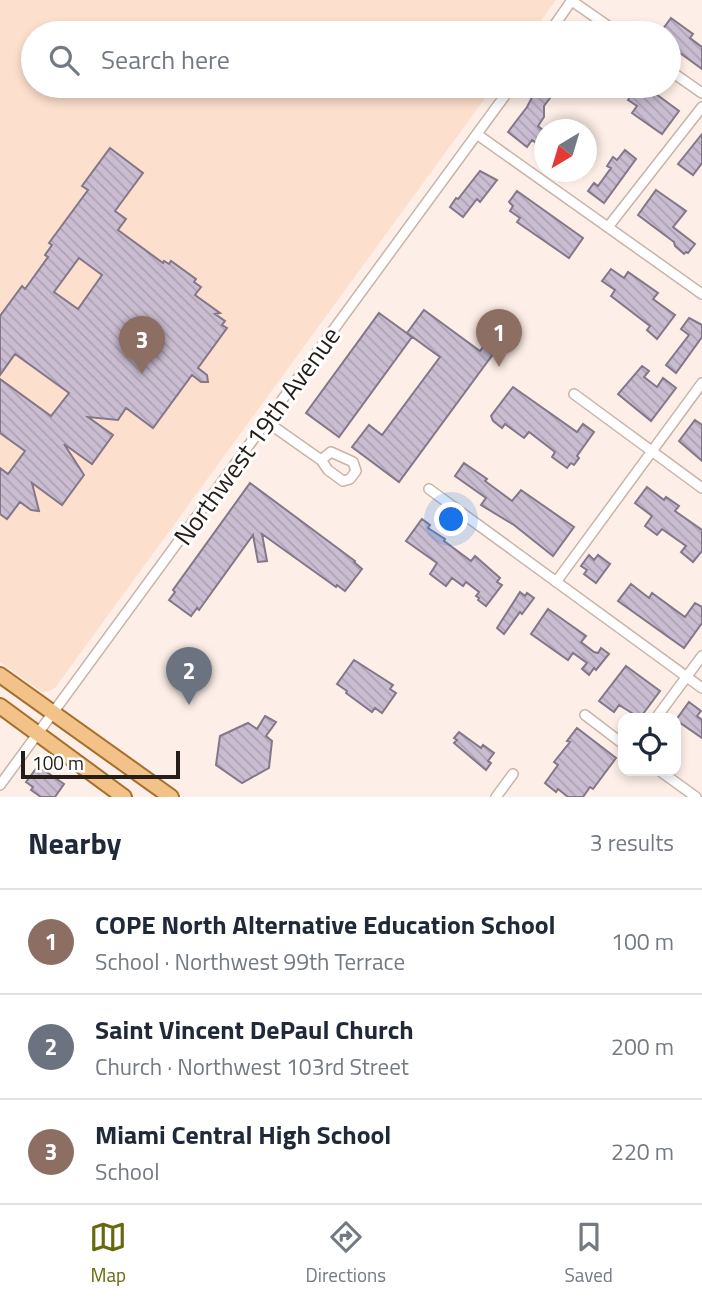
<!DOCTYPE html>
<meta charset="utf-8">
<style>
:root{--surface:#fff;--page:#f6f6f7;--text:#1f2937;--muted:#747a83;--line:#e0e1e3;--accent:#666a0c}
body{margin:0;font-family:"Titillium Web",sans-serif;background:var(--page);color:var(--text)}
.controls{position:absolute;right:21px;bottom:21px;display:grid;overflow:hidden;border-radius:14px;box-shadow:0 4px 10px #0003}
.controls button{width:63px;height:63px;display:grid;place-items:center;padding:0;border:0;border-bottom:2px solid var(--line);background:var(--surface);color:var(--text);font:35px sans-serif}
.compass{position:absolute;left:534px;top:119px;width:63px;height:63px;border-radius:50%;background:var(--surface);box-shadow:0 4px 10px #0003;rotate:218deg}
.scale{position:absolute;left:21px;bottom:18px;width:159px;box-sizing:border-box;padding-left:7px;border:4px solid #251d18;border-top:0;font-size:19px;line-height:24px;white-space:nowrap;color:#251d18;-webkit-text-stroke:5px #fff;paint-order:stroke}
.you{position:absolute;left:452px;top:520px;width:24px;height:24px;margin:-18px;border:5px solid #fff;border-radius:50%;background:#1a73e8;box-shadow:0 0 0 10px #1a73e833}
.badge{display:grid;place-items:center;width:46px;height:46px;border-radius:50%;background:var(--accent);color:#fff;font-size:23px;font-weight:700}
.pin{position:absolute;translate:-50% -58px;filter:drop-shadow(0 2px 4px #0008)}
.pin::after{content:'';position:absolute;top:37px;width:24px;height:21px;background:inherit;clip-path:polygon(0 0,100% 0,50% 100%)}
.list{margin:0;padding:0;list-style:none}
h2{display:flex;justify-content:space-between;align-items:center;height:91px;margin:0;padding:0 28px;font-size:30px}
h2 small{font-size:23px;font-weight:400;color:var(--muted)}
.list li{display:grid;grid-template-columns:46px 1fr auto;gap:21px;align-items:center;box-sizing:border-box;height:105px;padding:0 28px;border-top:2px solid var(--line)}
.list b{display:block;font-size:26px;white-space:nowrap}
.list p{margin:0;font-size:23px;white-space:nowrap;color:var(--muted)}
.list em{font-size:23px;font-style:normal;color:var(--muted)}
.icon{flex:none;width:38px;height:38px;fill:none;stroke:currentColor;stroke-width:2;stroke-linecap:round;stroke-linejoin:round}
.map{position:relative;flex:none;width:702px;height:797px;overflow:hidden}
.search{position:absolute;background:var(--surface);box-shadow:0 4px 10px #0003;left:21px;right:21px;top:21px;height:77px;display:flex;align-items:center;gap:18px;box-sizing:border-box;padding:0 24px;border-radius:38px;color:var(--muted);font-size:26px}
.sheet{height:406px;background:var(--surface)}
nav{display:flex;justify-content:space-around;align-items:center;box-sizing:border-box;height:98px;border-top:2px solid var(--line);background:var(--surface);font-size:19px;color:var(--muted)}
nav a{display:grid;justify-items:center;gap:4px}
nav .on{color:var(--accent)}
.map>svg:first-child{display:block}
.built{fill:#fddfcd}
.building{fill:url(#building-back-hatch);stroke:#837789;stroke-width:2;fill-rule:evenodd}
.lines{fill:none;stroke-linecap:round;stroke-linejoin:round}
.street-casing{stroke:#c9b4a7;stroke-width:12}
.primary-casing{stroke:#a56e2d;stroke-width:18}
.street{stroke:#fff;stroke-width:9}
.primary{stroke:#f2c288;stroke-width:14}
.labels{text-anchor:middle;stroke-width:6;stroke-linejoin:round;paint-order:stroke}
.street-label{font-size:26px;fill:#251d18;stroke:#fff}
</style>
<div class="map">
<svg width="702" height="797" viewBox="0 0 702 797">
<defs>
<pattern id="building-back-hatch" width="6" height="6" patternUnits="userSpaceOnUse" patternTransform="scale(1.75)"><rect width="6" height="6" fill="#cabdd1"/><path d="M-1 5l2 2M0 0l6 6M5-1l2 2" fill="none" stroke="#ada2b3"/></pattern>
</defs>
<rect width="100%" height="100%" fill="#fdefe7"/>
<path class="built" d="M0 0H556L532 33H33V86H494L55 688 49 691 42 692 0 662Z"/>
<path class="building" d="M671 18 693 34 690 38 702 47V69L669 45V33H660Z
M538 86H559L544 106V117L538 126 544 131V149L532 140 527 147 508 132 527 107Z
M616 86H645L679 111 662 134 632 113 637 106 628 100 630 97Z
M702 134V163L693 175 678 164Z
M110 148 143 173 115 211 126 219 118 230 163 263 164 261 169 264 171 261 196 279 194 282 201 287 195 295 220 313 215 314 225 321 222 325 227 328 198 368 207 375 208 382H201L192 375 153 428 126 408 118 420 88 417 113 435 92 464 64 444 84 475 62 505 32 483 39 511 31 510 20 502 7 519 0 514V468L8 474 25 451 0 433V379L51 416 69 393 15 354 0 375V316L22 286 25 289 48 257 45 255 52 245 49 243 88 190 82 186ZM79 258 102 275 78 309 54 292Z
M625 150 636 159 604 203 588 191 594 183 598 186 611 168 607 166 613 157 617 160Z
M480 171 497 180 480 202 477 199 463 217 450 207 456 198 458 199Z
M656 190 686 211 673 227 695 244 688 253 686 252 684 254 675 246 674 242 638 215Z
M517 191 583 238 569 258 517 222 520 218 510 211 513 206 509 202Z
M611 269 624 278 628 272 658 293 653 299 675 315 657 339 647 330 650 326 611 296 615 290 602 281Z
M424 310 480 351 490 337 478 329 484 321 513 341 507 351 499 346 399 482 352 447 369 425 382 435 440 357 407 333Z
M379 313 412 337 339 437 306 413Z
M689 318 702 325V337L676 373 666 365 689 335 681 329Z
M642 366 649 371 644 377 657 387 663 378 676 388 651 421 618 394Z
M513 387 577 432 583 424 594 432 577 456 579 458 574 465 571 463 567 468 552 457 555 452 529 432 524 438 505 424 502 428 493 421 491 416Z
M695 420 702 425V461L679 441Z
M464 463 487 479 485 481 512 501 521 490 574 527 553 556 514 525 481 505 486 498 455 476Z
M250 483 355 561 354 562 362 569 345 591 337 585 336 587 262 534 267 561 258 562 253 535 199 610 197 608 191 616 169 600 175 592 173 590Z
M647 487 664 500 666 497 679 506 675 511 702 530V551L693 562 681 552 686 546 662 529 657 535 645 526 652 516 635 503Z
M422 519 430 525 428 528 445 539 444 541 471 561 475 556 500 578 497 582 502 585 486 606 478 600 479 598 476 596 479 592 466 582 463 586 452 578 446 586 430 574 437 563 406 541Z
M589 555 594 560 598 555 610 564 596 583 584 574 587 570 581 566Z
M631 584 649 598 652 593 685 617 695 603 702 607V623L684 648 618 601Z
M520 592 525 596 527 593 534 598 522 614 520 612 504 634 497 628Z
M548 609 586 636 581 642 594 652 598 653 601 648 609 654 596 670 594 668 589 675 582 669 587 663 573 653 568 660 531 634Z
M354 660 393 685 390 689 396 693 382 713 375 708 372 712 346 693 347 691 337 684Z
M626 666 660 691 640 718 619 705 614 712 599 701Z
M689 702 701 711 697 716 702 720V738L676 720Z
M265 716 276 722 266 736 272 741 269 768 242 783 216 765 220 736 248 723 257 729Z
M577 728 616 758 593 789 590 787 583 797H568L558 789 556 792 545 783 558 765 554 762 570 742 567 741Z
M459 732 481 748 483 745 494 753 488 761 491 763 486 770 454 743 457 740 454 738Z
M38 766 64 784 55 797H41L31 790 33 787 26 782Z"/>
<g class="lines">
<defs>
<path id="street" d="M572 1 618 33
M549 33 572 0
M669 70 702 93
M478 135 702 294
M608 227 702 107
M574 394 702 488
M267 422 321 460 328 470 343 481 350 479 356 471 353 462 331 452 321 460
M429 489 702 688
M556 582 702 383
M585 715 623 744
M656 718 702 656
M660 771 696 797
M0 785 512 86
M496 797 513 774"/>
<path id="primary" d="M0 675 171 797
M0 706 124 797"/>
</defs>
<use href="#street" class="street-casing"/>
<use href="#primary" class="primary-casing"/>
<use href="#street" class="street"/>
<use href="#primary" class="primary"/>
</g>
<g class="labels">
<g class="street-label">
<text transform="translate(257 436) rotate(-54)" y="9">Northwest 19th Avenue</text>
</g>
</g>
</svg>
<div class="controls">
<button><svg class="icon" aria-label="locate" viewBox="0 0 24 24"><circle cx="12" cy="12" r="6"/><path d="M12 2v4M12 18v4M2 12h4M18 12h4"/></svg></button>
</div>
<svg class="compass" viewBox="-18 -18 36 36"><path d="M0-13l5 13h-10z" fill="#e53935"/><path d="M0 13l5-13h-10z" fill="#747a83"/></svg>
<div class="scale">100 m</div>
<div class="you"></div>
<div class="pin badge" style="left:499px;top:367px;background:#8d6e63">1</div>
<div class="pin badge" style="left:189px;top:705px;background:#6b7280">2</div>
<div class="pin badge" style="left:142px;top:374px;background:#8d6e63">3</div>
<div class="search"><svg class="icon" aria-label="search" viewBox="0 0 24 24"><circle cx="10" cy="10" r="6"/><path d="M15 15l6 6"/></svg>Search here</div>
</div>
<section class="sheet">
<h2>Nearby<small>3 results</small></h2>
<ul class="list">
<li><span class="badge" style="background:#8d6e63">1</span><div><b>COPE North Alternative Education School</b><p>School · Northwest 99th Terrace</p></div><em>100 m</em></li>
<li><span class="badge" style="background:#6b7280">2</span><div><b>Saint Vincent DePaul Church</b><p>Church · Northwest 103rd Street</p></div><em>200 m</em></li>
<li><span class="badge" style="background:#8d6e63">3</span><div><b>Miami Central High School</b><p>School</p></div><em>220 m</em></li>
</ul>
</section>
<nav>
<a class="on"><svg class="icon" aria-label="map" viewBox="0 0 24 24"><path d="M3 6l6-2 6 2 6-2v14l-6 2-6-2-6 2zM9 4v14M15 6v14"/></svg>Map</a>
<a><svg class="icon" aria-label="directions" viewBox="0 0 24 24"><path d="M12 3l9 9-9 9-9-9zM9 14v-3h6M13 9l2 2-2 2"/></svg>Directions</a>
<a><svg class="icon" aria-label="saved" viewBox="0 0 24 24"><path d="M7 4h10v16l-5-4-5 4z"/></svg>Saved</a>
</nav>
